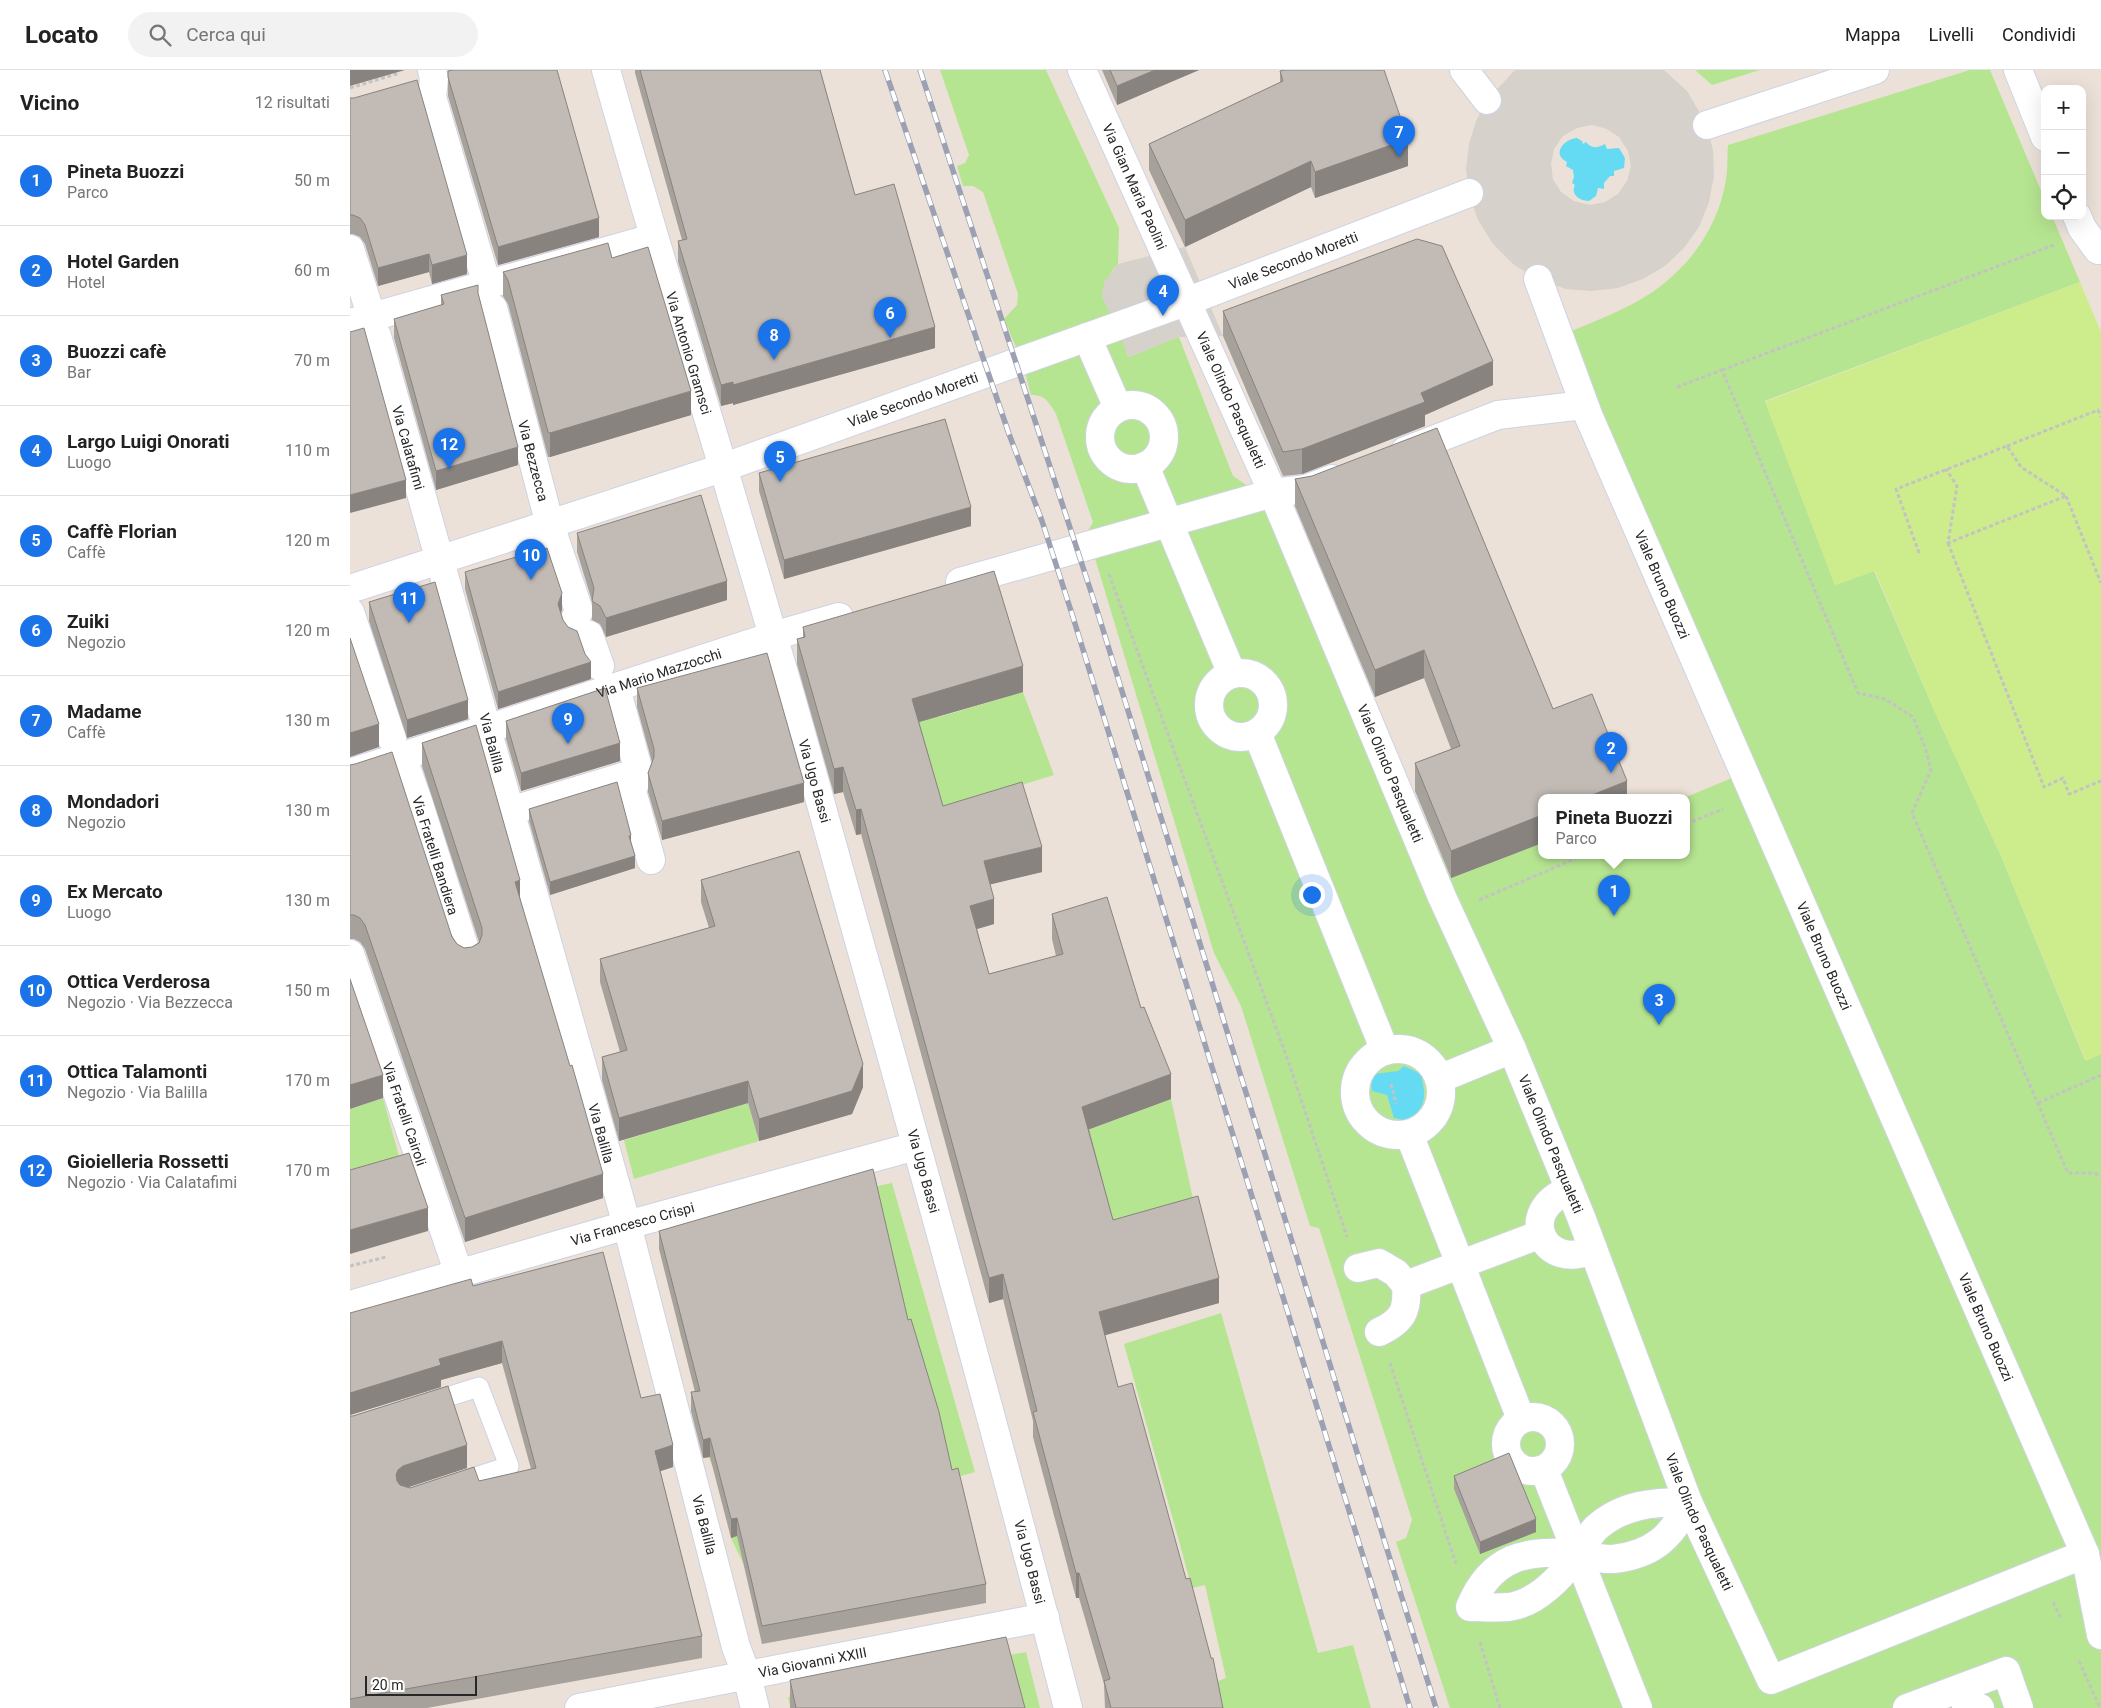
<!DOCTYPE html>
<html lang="it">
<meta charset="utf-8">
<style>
:root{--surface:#fff;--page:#f2f2f2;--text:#222;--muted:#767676;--line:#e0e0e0;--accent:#1a73e8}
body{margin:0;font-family:Roboto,sans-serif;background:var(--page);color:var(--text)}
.controls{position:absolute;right:15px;top:15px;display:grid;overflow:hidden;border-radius:10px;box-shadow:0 5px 20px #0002}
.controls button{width:45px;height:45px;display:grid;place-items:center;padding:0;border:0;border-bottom:1px solid var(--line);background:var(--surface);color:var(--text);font:25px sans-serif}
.scale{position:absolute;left:15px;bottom:12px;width:112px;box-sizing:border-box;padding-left:5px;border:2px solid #272727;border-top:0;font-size:14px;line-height:18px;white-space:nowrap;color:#272727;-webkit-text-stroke:4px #fff;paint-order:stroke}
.you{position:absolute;left:961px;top:824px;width:18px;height:18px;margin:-12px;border:4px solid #fff;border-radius:50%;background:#1a73e8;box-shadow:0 0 0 8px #1a73e833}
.badge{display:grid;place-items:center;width:32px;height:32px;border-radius:50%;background:var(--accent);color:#fff;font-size:16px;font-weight:700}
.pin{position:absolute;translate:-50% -41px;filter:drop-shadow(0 1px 2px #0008)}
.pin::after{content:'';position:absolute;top:26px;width:18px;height:15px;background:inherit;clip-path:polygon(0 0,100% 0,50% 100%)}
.popup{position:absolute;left:1188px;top:724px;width:152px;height:65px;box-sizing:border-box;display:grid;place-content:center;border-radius:10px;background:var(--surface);filter:drop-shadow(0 1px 4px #0005);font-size:16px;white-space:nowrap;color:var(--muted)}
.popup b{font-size:19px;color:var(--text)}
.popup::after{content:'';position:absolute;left:50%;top:100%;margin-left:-10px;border:10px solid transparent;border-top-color:var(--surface)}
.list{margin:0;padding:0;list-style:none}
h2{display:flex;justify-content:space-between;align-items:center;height:65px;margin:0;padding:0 20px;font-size:21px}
h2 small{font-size:16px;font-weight:400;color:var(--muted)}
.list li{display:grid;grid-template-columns:32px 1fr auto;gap:15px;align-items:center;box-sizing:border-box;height:90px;padding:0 20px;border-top:1px solid var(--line)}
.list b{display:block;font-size:19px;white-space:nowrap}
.list p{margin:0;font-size:16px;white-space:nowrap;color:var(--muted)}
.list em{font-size:16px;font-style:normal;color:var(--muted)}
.icon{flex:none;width:28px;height:28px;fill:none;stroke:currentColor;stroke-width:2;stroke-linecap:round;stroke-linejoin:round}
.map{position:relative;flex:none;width:1751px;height:1638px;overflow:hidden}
header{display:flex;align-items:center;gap:30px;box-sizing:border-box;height:70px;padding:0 25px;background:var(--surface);border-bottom:1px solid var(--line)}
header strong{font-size:24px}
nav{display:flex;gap:28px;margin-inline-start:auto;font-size:18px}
.search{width:350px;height:45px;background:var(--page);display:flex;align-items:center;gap:12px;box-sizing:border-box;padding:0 18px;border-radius:28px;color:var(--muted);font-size:19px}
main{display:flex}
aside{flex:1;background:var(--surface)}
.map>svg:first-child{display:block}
.green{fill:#b6e591}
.pitch{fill:#cded8c}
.plaza{fill:#d6d1cb;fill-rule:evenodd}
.water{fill:#65dbf3}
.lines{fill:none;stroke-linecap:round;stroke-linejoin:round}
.service-casing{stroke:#cdd3e2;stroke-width:21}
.pedestrian-casing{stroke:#cdd3e2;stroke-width:30}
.minor-casing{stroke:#cdd3e2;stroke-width:30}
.path{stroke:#c3c3c3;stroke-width:3;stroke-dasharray:4 2.5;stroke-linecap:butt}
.service{stroke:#fff;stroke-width:19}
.pedestrian{stroke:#fff;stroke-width:28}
.minor{stroke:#fff;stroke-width:28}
.rail-casing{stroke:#9ba1b3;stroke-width:5.5}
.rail{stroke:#fff;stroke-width:4;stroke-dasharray:11;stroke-linecap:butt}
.wall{fill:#a7a19c}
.shaded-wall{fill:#88837f}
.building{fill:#c2bbb5;stroke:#88837f}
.labels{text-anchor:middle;stroke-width:5;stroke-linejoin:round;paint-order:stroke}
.street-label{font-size:14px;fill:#272727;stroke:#fff}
</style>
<header>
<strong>Locato</strong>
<div class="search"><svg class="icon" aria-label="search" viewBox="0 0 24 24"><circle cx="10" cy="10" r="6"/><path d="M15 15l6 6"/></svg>Cerca qui</div>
<nav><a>Mappa</a><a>Livelli</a><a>Condividi</a></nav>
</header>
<main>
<aside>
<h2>Vicino<small>12 risultati</small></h2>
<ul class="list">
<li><span class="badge">1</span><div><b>Pineta Buozzi</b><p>Parco</p></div><em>50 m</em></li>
<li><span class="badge">2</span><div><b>Hotel Garden</b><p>Hotel</p></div><em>60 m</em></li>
<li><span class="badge">3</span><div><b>Buozzi cafè</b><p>Bar</p></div><em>70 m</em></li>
<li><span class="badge">4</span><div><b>Largo Luigi Onorati</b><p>Luogo</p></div><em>110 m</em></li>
<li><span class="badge">5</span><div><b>Caffè Florian</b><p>Caffè</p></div><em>120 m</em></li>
<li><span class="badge">6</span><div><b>Zuiki</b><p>Negozio</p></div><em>120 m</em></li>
<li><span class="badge">7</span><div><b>Madame</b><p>Caffè</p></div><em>130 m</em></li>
<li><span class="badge">8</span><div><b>Mondadori</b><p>Negozio</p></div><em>130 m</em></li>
<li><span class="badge">9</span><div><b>Ex Mercato</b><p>Luogo</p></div><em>130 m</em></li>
<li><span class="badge">10</span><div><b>Ottica Verderosa</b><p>Negozio · Via Bezzecca</p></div><em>150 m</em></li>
<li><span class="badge">11</span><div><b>Ottica Talamonti</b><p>Negozio · Via Balilla</p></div><em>170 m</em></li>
<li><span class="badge">12</span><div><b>Gioielleria Rossetti</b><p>Negozio · Via Calatafimi</p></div><em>170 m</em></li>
</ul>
</aside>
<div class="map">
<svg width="1751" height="1638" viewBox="0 0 1751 1638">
<rect width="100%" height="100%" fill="#ebe1d8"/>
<path class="green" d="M590 0H696L769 158 768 194 761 202 778 287 829 267 883 406 949 451 1023 628 1101 808 1191 773 1192 785H1336V727L1394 703 1208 267C1237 254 1279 239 1304 221 1342 194 1369 155 1376 109 1378 98 1377 86 1378 75L1620 0H1640L1695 130V146H1702L1730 212 1415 331 1485 515 1524 501 1584 640 1651 786 1735 990 1751 984V1638H1100L1046 1472 1056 1468 1062 1450 969 1158 960 1156 891 936 864 883 744 485 748 473 738 461 743 452 706 344C699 332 695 325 681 325L672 291 654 249 667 235 668 224 633 122 623 116H613L607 96 615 93 619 85Z
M1345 0H1410L1362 15Z
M535 558 589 647 673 622 704 705 588 741Z
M33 1028 55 1108 0 1124V1039Z
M821 1029 848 1151 771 1201 732 1062Z
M398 1033 409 1071 284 1109 274 1070Z
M542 1113 625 1402 600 1409 514 1467 394 1495 381 1468 494 1439 362 1395 359 1387 472 1360 441 1240 331 1268 323 1230 523 1117Z
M871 1243 968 1583 1003 1575 1021 1638H868L863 1613 876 1608 855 1515 842 1518 774 1274Z
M676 1582 690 1638H666L524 1620 440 1636 438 1627Z"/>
<path class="pitch" d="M1730 212 1751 262V984L1736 991 1651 786 1584 640 1525 501 1485 515 1415 332Z"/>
<path class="plaza" d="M1165 0H1314L1337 21 1357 55 1363 81 1364 106 1359 132 1349 157 1334 178 1315 196 1293 209 1268 218 1241 221 1216 219 1188 209 1164 195 1143 174 1128 150 1119 123 1116 99 1119 74 1126 51 1137 30ZM1242 55 1257 59 1269 67 1278 81 1281 96 1277 111 1268 124 1255 132 1240 135 1224 131 1211 122 1203 109 1201 94 1204 79 1213 66 1227 58Z
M835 177 873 266 829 267 779 287 752 226 754 212 768 194Z"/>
<path class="water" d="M1227 68 1232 71 1233 74 1236 72C1241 79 1248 78 1255 74L1257 79 1269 78 1275 88 1274 98 1264 101V106H1260L1254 113V119L1248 118 1246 126 1239 131C1230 131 1220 125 1225 115L1222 113 1224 107 1223 100 1216 96 1217 92C1201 84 1214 69 1227 68Z
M1054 996 1071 1004C1076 1026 1077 1036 1058 1051L1044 1048 1037 1025 1022 1021 1021 1011 1025 1004 1048 1001Z"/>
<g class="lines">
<defs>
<path id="service" d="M78 1333 129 1317 159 1396 105 1414"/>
<g id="pedestrian">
<path id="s1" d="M732 0 923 423 1092 827 1162 979 1231 1147 1338 1432 1421 1610 1735 1484"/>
<path d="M1114 0 1137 30"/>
<path d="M1357 55 1525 0"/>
<path id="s2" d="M1188 209 1239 347 1735 1484 1751 1565"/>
<path id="s3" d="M143 238 200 455 229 541 224 551 228 562 239 565"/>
<path id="s4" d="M27 266 137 659 423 566 489 547"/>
<path d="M737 267 768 338"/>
<circle cx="782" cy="367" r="32"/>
<path d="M1055 381 1148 345 1234 335"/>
<path d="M795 396 882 604"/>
<path d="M610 512 923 423 956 419 982 409"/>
<path id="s5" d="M0 519 372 398 838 231 1119 123"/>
<path d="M0 542 42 669"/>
<path d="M239 565 250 596"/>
<circle cx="891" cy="635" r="32"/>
<path d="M266 618 289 702"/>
<path d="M907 663 1035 981"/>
<circle cx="1048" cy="1022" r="43"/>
<path d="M1089 1009 1162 979"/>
<path d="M1059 1064 1171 1349"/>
<path d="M1220 1120C1164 1140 1194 1204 1243 1179"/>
<path d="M1008 1198 1029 1193 1046 1203 1056 1215 1191 1164"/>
<path d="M1029 1262C1053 1251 1058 1240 1056 1215"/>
<circle cx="1183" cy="1374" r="27"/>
<path d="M1194 1400 1288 1638"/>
<path d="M1228 1484C1212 1506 1188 1533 1159 1537 1146 1538 1132 1537 1120 1537 1141 1487 1175 1479 1226 1484 1239 1485 1250 1490 1263 1489 1302 1485 1323 1467 1338 1432 1304 1432 1273 1434 1246 1458 1239 1465 1233 1476 1228 1484"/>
<path d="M1557 1638 1656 1601 1669 1638"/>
<path d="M1616 1638 1618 1633 1630 1638"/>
</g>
<g id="minor">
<path d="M82 0 84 8 82 27 137 215"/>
<path id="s6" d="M256 0C309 189 368 377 423 566 458 683 489 802 523 920 590 1159 656 1398 718 1638"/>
<path d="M1668 0 1695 67"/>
<path d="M1727 146 1732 158 1748 180 1751 179"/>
<path d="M0 179 22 248"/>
<path d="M0 253 303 168"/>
<path id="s7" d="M52 686 68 731 117 886"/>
<path d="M289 702 282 721 301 790"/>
<path id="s8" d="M0 703 137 659 277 1155 386 1577 397 1606 405 1638"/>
<path d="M160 741 289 702"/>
<path id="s9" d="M0 884 109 1204"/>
<path id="s10" d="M0 1235 277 1155 566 1076"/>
<path id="s11" d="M229 1638 695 1547"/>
</g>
</defs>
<use href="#service" class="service-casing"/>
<use href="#pedestrian" class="pedestrian-casing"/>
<use href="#minor" class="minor-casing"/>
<path class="path" d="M0 18 50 3
M1372 300 1704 175
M1327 317 1372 300 1508 623 1535 629 1563 647 1575 677 1581 700 1562 743 1718 1103H1744L1751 1106
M1657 376 1748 340 1751 347
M1716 426 1751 513
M1598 473 1694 717 1713 708 1719 724 1751 711
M1569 483 1546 419 1657 376 1671 397 1716 426 1598 473 1607 416 1596 399
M759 504 940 996 997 1167
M1336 754 1373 739
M1129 830 1234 785
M1041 1014 1046 1034
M1688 1033 1751 1005
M0 1196 36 1187
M1040 1293 1106 1494
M1703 1532 1711 1548
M1130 1572 1150 1638
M1729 1591 1750 1638"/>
<use href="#service" class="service"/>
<use href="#pedestrian" class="pedestrian"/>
<use href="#minor" class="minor"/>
<defs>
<path id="rail" d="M535 0 659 364 692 451 722 544 1060 1638
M570 0 746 537 1086 1638"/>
</defs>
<use href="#rail" class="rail-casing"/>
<use href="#rail" class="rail"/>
</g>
<path class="wall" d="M285 0H470L505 125 585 278 383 335V333L371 336 328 192V171L332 170 285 3Z
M752 0H849L767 35Z
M930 1 1058 96 965 128 961 117 835 177 799 100V74L930 13Z
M98 7 249 167 148 195 98 26Z
M0 28 117 204 82 214 79 202 28 216 15 174 10 167 3 164H0Z
M262 188 341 345 200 387H198L158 234 153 226V202Z
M91 225H128L168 395 86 420 44 268V249L91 235Z
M873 241 1143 315 1075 345V356L952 404 933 406 873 266Z
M409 403 621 456 434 509 409 421Z
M962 406 1203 639 1277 727H1192V773L1101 808 1065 721V693L1101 679 1074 608 1025 627 945 436V409Z
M227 463 377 530 256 567 250 554 242 550V531L227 482Z
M115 502 212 540 211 543 213 550 241 609 148 639 115 519Z
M19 532 118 649 57 668 19 551Z
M453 557 673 622 569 652 593 736 692 802 640 814 644 854 627 859 639 904 706 886 702 869V844L791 938 821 1029 739 1059 763 1150 869 1233 755 1265 768 1317 873 1638H755L754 1614 729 1528H726L683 1367V1351L653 1229 639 1233 511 764 506 765 493 722 484 724 447 594V569L453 567Z
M287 618 454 732 312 770 298 722V703L302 692 287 637Z
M156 651 270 691 171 721 156 669Z
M72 673 170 829 253 1128 115 1172 15 879 10 872 4 869H0V695L107 874 114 878 122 877 129 872 72 696Z
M179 739 281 775 285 798 200 825 179 751Z
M351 810 513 1017 502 1044 409 1071 398 1033 269 1071 252 1010V987L270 982 250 912V889L359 858 351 832Z
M309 1161 558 1250 636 1514V1533L412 1574 387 1466 381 1468 360 1387 353 1388 341 1341V1322H345L309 1179Z
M123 1216 291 1328 323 1397 310 1401 352 1566V1588L77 1638H0V1346L117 1398 58 1417 60 1418 129 1411 181 1399 152 1293 91 1310V1317L0 1345Z
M1104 1406 1186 1462 1130 1484 1104 1419Z
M440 1610 675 1638H440Z"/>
<path class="shaded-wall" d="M0 0H55L0 16Z
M805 0H849L767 35V16Z
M1058 69V96L965 128V102Z
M961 91V117L835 177V150Z
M249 148V167L148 195V177Z
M79 184V202L28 216V198Z
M117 185V204L82 214V195Z
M585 257V278L383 335V315Z
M1143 291V315L1075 345V356L952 404V379L1071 323Z
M383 312V333L371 336V315Z
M341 321V345L200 387V363Z
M168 377V395L86 420V401Z
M56 410V428L0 443V425Z
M621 437V456L434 509V490Z
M377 511V530L256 567V548Z
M212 523V540L208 550V534Z
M1074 580V608L1025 627V600Z
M241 592V609L148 639V622Z
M673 596V622L562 654V629Z
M118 630V649L57 668V650Z
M29 654V677L0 687V663Z
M270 673V691L171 721V703Z
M493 697V722L484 724V699Z
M1277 711V727H1237Z
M454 713V732L312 770V751Z
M511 739V764L506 765V740Z
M1192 745V773L1101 808V781Z
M281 765V778L279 766Z
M692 777V802L634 816V791Z
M285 786V798L200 825V812Z
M170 810V834L165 812Z
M644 829V854L620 861V836Z
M513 994V1017L502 1044 409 1071V1049Z
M821 1004V1029L732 1062V1037Z
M33 1005V1028L0 1039V1015Z
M398 1011V1033L269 1071V1048Z
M253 1104V1128L115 1172V1148Z
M78 1138V1161L0 1184V1160Z
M653 1204V1229L639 1233V1208Z
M869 1208V1233L749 1267V1242Z
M152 1271V1293L91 1310V1317L0 1345V1323L89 1289Z
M360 1368V1387L353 1388V1370Z
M117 1375V1398L53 1419 48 1422 46 1405 48 1400 53 1396Z
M323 1375V1397L305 1403V1381Z
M387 1448V1466L381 1468V1449Z
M1186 1449V1462L1130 1484V1472Z
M726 1503H729V1528H726Z"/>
<path class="building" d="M103 0H207L249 148 148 177 98 7V1Z
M290 0H470L505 125 544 114 585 257 383 315V312L371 315 328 171 337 169Z
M760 0H805L767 16Z
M934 0H1034L1058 69 965 102 961 91 835 150 799 74 933 11 930 1Z
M67 10 117 185 82 195 79 184 28 198 15 155 10 148 3 145H0V28H4Z
M1067 169 1092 176 1143 291 1071 323 1075 332 952 379 933 382 873 241Z
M258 173 262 188 298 177 341 321 200 363 198 362 158 210 153 202Z
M128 215V223L168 377 86 401 44 249 94 234 91 225Z
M14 258 56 410 0 425V262Z
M595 349 621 437 434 490 409 403Z
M1087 358 1203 639 1242 624 1277 711 1237 727H1192V745L1101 781 1065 693 1110 676 1074 580 1025 600 945 409 962 406Z
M351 425 377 511 256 548 250 536 242 531 244 518 227 463Z
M197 478 212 523 208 534 213 550 218 557 227 561 235 584 241 592 148 622 115 502Z
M644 501 673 596 562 629 593 736 672 712 692 777 634 791 644 829 620 836 639 904 713 884 702 844 757 827 791 938 794 937 821 1004 732 1037 763 1150 848 1126 869 1208 749 1242 768 1317 782 1313 836 1509 840 1508 861 1588H863L873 1638H761L754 1611 760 1609 729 1503H726L683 1342 687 1341 653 1204 639 1208 511 739 506 740 493 697 484 699 447 569 455 567 453 557Z
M85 512 118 630 57 650 19 532Z
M0 568 29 654 0 663Z
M417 583 454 713 312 751 298 703 304 687V679L287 618Z
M255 618 270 673 171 703 156 651Z
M126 655 170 810 165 812 220 996 222 995 253 1104 115 1148 15 855 10 848 4 845H0V695L5 694 42 682 102 867 107 874 114 878 122 877 129 873 132 865V858L72 673Z
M267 712 281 765 279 766 285 786 200 812 179 739Z
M449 781 513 994 502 1021 409 1049 398 1011 269 1048 252 987 277 980 250 889 365 856 351 810Z
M0 909 33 1005 0 1015Z
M59 1083 78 1138 0 1160V1100Z
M523 1099 558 1250 561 1249 589 1342 602 1400 608 1398 636 1514 412 1556 387 1448 381 1449 360 1368 353 1370 341 1322 350 1321 309 1161Z
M253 1182 291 1328 310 1324 323 1375 305 1381 352 1566 0 1629V1346H3L98 1316 117 1375 53 1396 48 1400 46 1405 47 1411 50 1415 60 1418 124 1397 129 1411 186 1398 152 1271 89 1289 91 1295 0 1323V1243L121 1209 123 1216Z
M1159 1383 1186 1449 1130 1472 1104 1406Z
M656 1567 675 1638H446L440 1610Z"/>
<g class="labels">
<g class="street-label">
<text dy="5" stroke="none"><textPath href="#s1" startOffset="128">Via Gian Maria Paolini</textPath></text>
<text dy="5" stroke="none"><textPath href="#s5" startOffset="999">Viale Secondo Moretti</textPath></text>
<text dy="5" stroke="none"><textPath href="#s6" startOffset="295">Via Antonio Gramsci</textPath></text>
<text dy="5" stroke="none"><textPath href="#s5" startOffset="594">Viale Secondo Moretti</textPath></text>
<text dy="5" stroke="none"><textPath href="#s1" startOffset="362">Viale Olindo Pasqualetti</textPath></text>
<text dy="5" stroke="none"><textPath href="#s4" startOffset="116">Via Calatafimi</textPath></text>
<text dy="5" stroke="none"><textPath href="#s3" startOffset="158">Via Bezzecca</textPath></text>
<text dy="5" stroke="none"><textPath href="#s2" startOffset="330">Viale Bruno Buozzi</textPath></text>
<text dy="5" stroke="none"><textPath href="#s4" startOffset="589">Via Mario Mazzocchi</textPath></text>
<text transform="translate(142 673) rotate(75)" y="5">Via Balilla</text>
<text dy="5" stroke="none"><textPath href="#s1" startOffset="768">Viale Olindo Pasqualetti</textPath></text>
<text dy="5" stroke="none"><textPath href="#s6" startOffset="741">Via Ugo Bassi</textPath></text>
<text dy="5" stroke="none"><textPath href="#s7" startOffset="105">Via Fratelli Bandiera</textPath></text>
<text dy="5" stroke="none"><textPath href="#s2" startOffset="735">Viale Bruno Buozzi</textPath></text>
<text dy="5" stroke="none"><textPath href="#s9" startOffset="169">Via Fratelli Cairoli</textPath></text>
<text dy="5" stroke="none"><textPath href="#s8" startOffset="564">Via Balilla</textPath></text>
<text dy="5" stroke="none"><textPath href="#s1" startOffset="1172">Viale Olindo Pasqualetti</textPath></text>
<text dy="5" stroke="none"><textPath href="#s6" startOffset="1146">Via Ugo Bassi</textPath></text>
<text dy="5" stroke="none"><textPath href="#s10" startOffset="294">Via Francesco Crispi</textPath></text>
<text dy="5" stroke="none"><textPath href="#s2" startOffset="1140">Viale Bruno Buozzi</textPath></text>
<text dy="5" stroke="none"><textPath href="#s1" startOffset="1578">Viale Olindo Pasqualetti</textPath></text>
<text dy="5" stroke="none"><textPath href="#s8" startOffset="969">Via Balilla</textPath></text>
<text dy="5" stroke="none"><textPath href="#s6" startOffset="1551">Via Ugo Bassi</textPath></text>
<text dy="5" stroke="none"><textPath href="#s11" startOffset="238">Via Giovanni XXIII</textPath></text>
</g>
</g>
</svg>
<div class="controls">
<button>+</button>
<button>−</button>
<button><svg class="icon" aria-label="locate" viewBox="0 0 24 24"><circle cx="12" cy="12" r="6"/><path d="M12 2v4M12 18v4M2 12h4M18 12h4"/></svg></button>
</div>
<div class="scale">20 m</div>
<div class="you"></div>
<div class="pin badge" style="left:1264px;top:846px">1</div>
<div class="popup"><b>Pineta Buozzi</b>Parco</div>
<div class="pin badge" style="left:1261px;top:703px">2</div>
<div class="pin badge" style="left:1309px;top:955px">3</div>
<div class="pin badge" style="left:813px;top:246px">4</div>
<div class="pin badge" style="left:430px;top:412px">5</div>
<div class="pin badge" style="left:540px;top:268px">6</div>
<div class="pin badge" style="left:1049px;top:87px">7</div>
<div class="pin badge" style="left:424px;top:290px">8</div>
<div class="pin badge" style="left:218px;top:674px">9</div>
<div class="pin badge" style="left:181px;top:510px">10</div>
<div class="pin badge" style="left:59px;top:553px">11</div>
<div class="pin badge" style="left:99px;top:399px">12</div>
</div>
</main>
